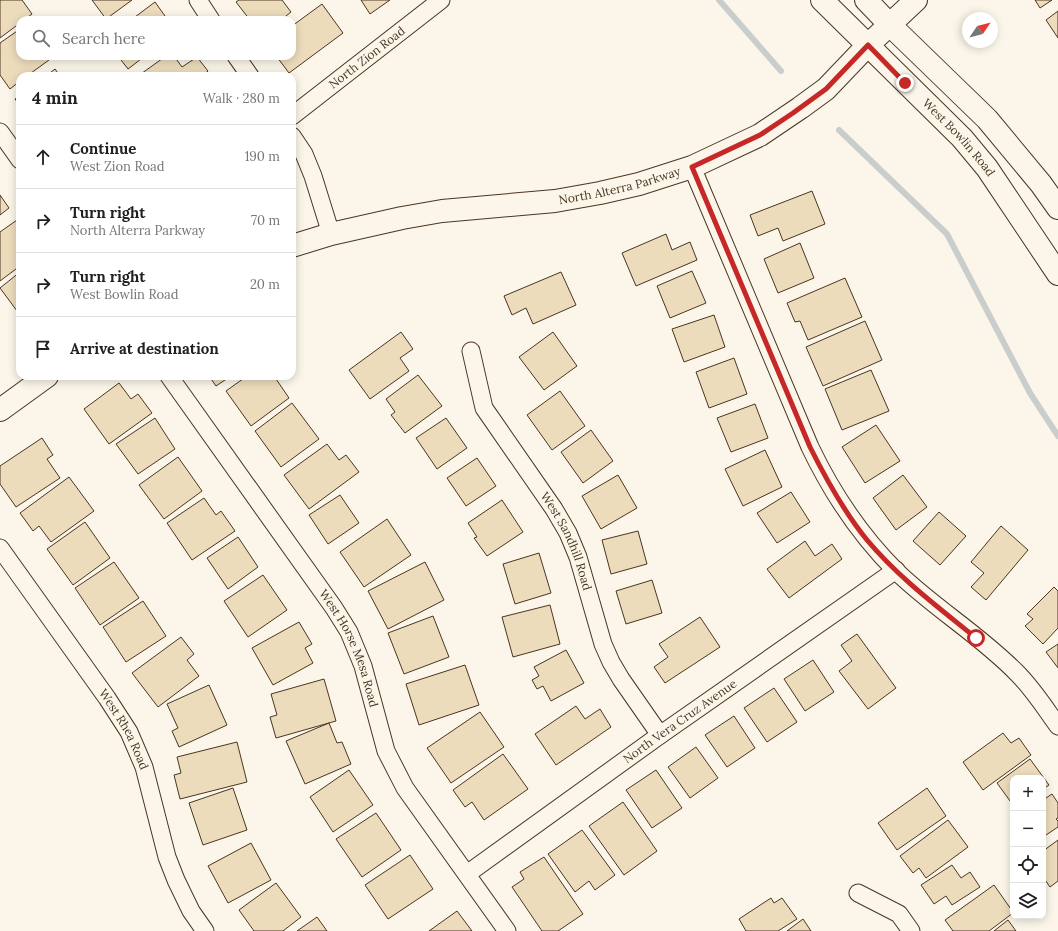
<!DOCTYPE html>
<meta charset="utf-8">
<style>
:root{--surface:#fff;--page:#f2f2f2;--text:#202124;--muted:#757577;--line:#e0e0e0}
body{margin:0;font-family:Lora,serif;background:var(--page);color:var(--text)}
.controls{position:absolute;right:12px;bottom:12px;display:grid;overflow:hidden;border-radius:8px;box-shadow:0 2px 10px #0003}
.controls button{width:36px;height:36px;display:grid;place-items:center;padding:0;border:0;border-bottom:1px solid var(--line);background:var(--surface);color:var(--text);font:20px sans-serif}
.compass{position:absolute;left:962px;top:12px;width:36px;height:36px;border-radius:50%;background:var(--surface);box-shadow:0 2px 10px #0003;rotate:55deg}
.stop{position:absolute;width:12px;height:12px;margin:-9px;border:3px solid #c62828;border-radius:50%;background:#fff}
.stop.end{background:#c62828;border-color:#fff;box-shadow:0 1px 4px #0008}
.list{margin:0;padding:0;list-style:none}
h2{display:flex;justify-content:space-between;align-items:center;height:52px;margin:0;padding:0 16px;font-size:17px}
h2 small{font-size:13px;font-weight:400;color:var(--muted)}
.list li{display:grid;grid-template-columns:26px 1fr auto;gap:12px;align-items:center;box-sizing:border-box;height:64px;padding:0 16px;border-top:1px solid var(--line)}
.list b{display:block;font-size:15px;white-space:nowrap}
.list p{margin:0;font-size:13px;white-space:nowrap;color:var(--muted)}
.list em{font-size:13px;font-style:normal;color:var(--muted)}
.icon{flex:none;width:22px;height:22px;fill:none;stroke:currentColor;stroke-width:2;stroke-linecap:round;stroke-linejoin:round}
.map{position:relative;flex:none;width:1058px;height:931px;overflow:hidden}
.search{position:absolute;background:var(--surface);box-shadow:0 2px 10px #0003;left:16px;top:16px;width:280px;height:44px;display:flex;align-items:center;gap:10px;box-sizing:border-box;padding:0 14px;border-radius:12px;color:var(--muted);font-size:15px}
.panel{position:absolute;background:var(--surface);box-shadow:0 2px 10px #0003;left:16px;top:72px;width:280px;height:308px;border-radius:12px}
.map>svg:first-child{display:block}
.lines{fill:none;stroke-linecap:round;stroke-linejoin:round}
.stream{stroke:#c9cecd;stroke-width:6}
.building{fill:#ecdcbc;stroke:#4a3520}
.minor-casing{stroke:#4a3520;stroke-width:19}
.tertiary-casing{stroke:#4a3520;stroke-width:24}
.minor{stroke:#fbf6e9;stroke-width:17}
.tertiary{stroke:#fbf6e9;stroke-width:22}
.route{stroke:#c62828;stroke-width:5}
.labels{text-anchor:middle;stroke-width:3;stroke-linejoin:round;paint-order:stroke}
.street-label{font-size:12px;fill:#4a3520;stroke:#fbf6e9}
</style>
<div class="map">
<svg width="1058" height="931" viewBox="0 0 1058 931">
<rect width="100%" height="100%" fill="#fbf6e9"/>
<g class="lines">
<path class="stream" d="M719 0 781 71
M839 130 947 234 1030 393 1058 436"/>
</g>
<path class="building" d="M0 0H22L32 14 24 20H20V23L0 38Z
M92 0H132L106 19Z
M239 0H282L291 12 281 20H250L236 2Z
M361 0H390L370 14Z
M1035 0H1052L1040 8Z
M155 2 165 16 162 19V20H131Z
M322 4 343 33 289 73 277 57 292 56V26Z
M1058 11V38L1046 20Z
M20 29V56H46L49 60 27 76H20V81L10 89 0 75V43Z
M118 56H145L128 69Z
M166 56H174L182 67 197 57 208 71 202 76H138Z
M55 69 60 76H46Z
M20 96V106L15 99Z
M812 191 825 224 783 241 778 228 758 236 750 215Z
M0 195 9 208 0 215Z
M17 220 20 224V266L0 281V232Z
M666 234 672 250 690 242 697 260 636 286 622 253Z
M800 243 814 278 778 293 764 259Z
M692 271 706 303 670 318 657 286Z
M20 272V315L0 288Z
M561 272 576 305 533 324 526 308 512 315 504 296Z
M845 278 862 317 808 340 800 321 795 322 787 303Z
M714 315 725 347 684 362 672 329Z
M865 321 882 360 823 386 806 347Z
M401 332 413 349 400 358 409 371 370 399 349 370Z
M553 332 577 366 544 390 519 357Z
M734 358 747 394 709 408 696 372Z
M871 370 889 411 842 430 825 389Z
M418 375 442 406 405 433 391 415 395 412 386 399Z
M209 376H231L216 386Z
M247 376H274L289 398 251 426 226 391Z
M119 383 131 399 138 394 152 413 109 444 84 409Z
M560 391 585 426 552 450 527 415Z
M292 403 319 439 281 467 255 431Z
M755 404 768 438 731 452 717 418Z
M155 418 175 449 138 474 116 444Z
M446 418 467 448 437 469 416 438Z
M876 425 900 461 865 483 842 447Z
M591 430 613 461 583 483 561 452Z
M42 438 53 455 47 459 60 478 16 507 0 484V466Z
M327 444 339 460 346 455 359 472 309 509 284 475Z
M765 450 782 487 743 506 725 469Z
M178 457 202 491 164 519 139 485Z
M477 458 496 486 466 506 447 478Z
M618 475 637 508 601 529 582 496Z
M903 475 927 507 896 530 873 498Z
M69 477 94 511 51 542 39 526 33 531 20 513Z
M791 492 810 522 777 543 757 513Z
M340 495 359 523 328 544 309 515Z
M204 498 216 515 221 511 235 531 192 560 167 523Z
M502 500 523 532 487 556 474 538 477 537 468 523Z
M939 512 966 536 940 565 913 541Z
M387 519 411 555 364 587 340 552Z
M85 522 110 558 73 585 47 549Z
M1001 526 1028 550 986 600 971 587 984 573 971 562Z
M638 531 647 564 611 574 602 540Z
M238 537 258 567 228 589 207 558Z
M805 541 815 556 832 544 842 559 789 598 767 569Z
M539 553 551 593 515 604 503 564Z
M114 562 139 598 100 625 75 588Z
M425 562 444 600 388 629 368 591Z
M263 575 287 610 248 637 224 601Z
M652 580 662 613 626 624 616 591Z
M1054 587 1058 591V628L1043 644 1025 626 1033 619 1027 614Z
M143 601 166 636 126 662 103 627Z
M550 605 560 644 513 657 502 617Z
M433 616 449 657 404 674 388 633Z
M700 617 720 647 665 683 654 667 668 657 659 644Z
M299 622 312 644 305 648 313 663 273 685 252 648Z
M857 634 896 688 868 709 839 671 852 661 841 645Z
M181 637 194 654 187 660 199 676 158 707 132 673Z
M1058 644V668L1046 652Z
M566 650 584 683 551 701 543 686 537 689 532 680 539 676 534 667Z
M813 660 834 692 805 711 784 679Z
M465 665 479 705 419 725 406 684Z
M324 679 336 721 276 738 270 717 277 715 271 694Z
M209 685 227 725 179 747 172 731 178 728 167 704Z
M774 688 797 722 767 742 744 708Z
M576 706 585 719 600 709 611 727 556 765 535 734Z
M480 712 504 747 451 783 427 748Z
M734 716 755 748 727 767 705 735Z
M329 723 337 743 342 742 351 764 305 784 286 741Z
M1003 733 1011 743 1019 738 1031 755 983 790 963 762Z
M237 742 247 782 180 799 174 775 181 773 177 757Z
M696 747 718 778 690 798 668 767Z
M503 754 528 789 484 820 472 802 465 807 453 790Z
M1030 759 1049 785 1043 789V778H1013V805L997 783Z
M349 770 373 805 333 832 310 797Z
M656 770 682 808 652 828 626 790Z
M233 788 247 830 203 845 189 803Z
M927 788 946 816 897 850 878 823Z
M1052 794 1058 803V818L1056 819 1058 821V827L1043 837V800Z
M623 802 657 851 624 875 589 826Z
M376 813 401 850 362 877 336 839Z
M948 820 968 847 926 878 919 868 913 873 900 856Z
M582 830 615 875 595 890 589 881 575 892 548 854Z
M1058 840V881L1050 887 1043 877V851Z
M251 843 271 880 228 903 208 866Z
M410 855 433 889 388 919 365 885Z
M544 857 583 914 558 931H542L512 887 524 879 520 872Z
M952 865 961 878 970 872 980 887 952 905 946 896 934 904 921 885Z
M276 883 301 917 283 931H254L239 910Z
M994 885 1013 912V913L989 931H953L945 920Z
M771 898 774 903 782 898 797 919 778 931H746L739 919Z
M457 911 472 931H429Z
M317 917 327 931H297Z
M803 919 811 931H787Z
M1008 920 1016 931H994Z"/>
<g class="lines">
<defs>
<g id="minor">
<path d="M198 0 211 20"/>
<path d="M236 56 250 76"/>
<path id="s1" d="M292 116 441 0"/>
<path d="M0 132 20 160"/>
<path d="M292 136 304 154 313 176 331 234"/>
<path d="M692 167 810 447C832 493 860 535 896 571 934 608 980 635 1017 673 1033 689 1045 708 1058 726"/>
<path id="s2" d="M471 351 484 408 554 509 568 533 578 557 603 644 611 662 621 679 660 735"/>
<path id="s3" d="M169 376 334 608 349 632 363 666 386 751 405 788 507 931"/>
<path id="s4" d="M0 548 107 698 129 732 144 767 167 857 176 880 191 911 205 931"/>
<path id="s5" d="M467 874 660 735 896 570"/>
<path d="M858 893 899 914 911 931"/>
</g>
<g id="tertiary">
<path id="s6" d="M822 0 962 138 987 168 1058 274"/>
<path d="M866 0 890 25 987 119 1041 184 1058 208"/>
<path id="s7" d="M292 246 331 234 402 218 442 211 555 201 600 193 639 184 692 167 760 135 800 108 826 89 868 45 916 0"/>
<path d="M0 410 47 376"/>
</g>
</defs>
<use href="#minor" class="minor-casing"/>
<use href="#tertiary" class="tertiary-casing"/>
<use href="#minor" class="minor"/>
<use href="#tertiary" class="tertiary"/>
</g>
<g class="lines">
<path class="route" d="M905 83 868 45 826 89 793 113 760 135 692 167 810 447C826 479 844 512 867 540 899 578 938 607 976 638"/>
</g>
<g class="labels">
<g class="street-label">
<text dy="4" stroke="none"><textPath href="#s1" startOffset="95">North Zion Road</textPath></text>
<text dy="4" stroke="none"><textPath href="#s6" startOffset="194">West Bowlin Road</textPath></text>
<text dy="4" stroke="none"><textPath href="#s7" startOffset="334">North Alterra Parkway</textPath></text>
<text dy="4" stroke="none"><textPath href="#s2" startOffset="216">West Sandhill Road</textPath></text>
<text dy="4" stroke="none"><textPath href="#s3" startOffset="328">West Horse Mesa Road</textPath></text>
<text dy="4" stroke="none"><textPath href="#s5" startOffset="262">North Vera Cruz Avenue</textPath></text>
<text dy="4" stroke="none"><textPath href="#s4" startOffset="220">West Rhea Road</textPath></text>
</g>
</g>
</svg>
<div class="controls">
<button>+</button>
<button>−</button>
<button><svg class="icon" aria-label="locate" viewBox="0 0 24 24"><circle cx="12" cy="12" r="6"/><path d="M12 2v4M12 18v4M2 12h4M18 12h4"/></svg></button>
<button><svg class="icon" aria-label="layers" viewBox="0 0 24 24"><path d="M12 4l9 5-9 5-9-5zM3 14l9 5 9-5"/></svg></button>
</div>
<svg class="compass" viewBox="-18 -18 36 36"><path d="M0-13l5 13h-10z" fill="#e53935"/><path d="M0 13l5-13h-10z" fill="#757577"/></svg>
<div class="stop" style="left:976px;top:638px"></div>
<div class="stop end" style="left:905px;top:83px"></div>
<div class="search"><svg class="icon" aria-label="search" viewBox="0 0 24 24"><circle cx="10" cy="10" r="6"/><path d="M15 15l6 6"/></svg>Search here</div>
<section class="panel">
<h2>4 min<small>Walk · 280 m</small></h2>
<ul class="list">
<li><svg class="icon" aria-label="ahead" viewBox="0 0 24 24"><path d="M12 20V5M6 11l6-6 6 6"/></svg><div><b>Continue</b><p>West Zion Road</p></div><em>190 m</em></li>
<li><svg class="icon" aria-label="right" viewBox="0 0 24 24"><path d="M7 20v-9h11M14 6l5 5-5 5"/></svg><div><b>Turn right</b><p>North Alterra Parkway</p></div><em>70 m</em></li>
<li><svg class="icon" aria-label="right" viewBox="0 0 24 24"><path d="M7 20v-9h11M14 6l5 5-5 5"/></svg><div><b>Turn right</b><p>West Bowlin Road</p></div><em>20 m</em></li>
<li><svg class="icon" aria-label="arrive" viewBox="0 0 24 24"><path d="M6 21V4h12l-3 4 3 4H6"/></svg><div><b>Arrive at destination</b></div></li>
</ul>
</section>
</div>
